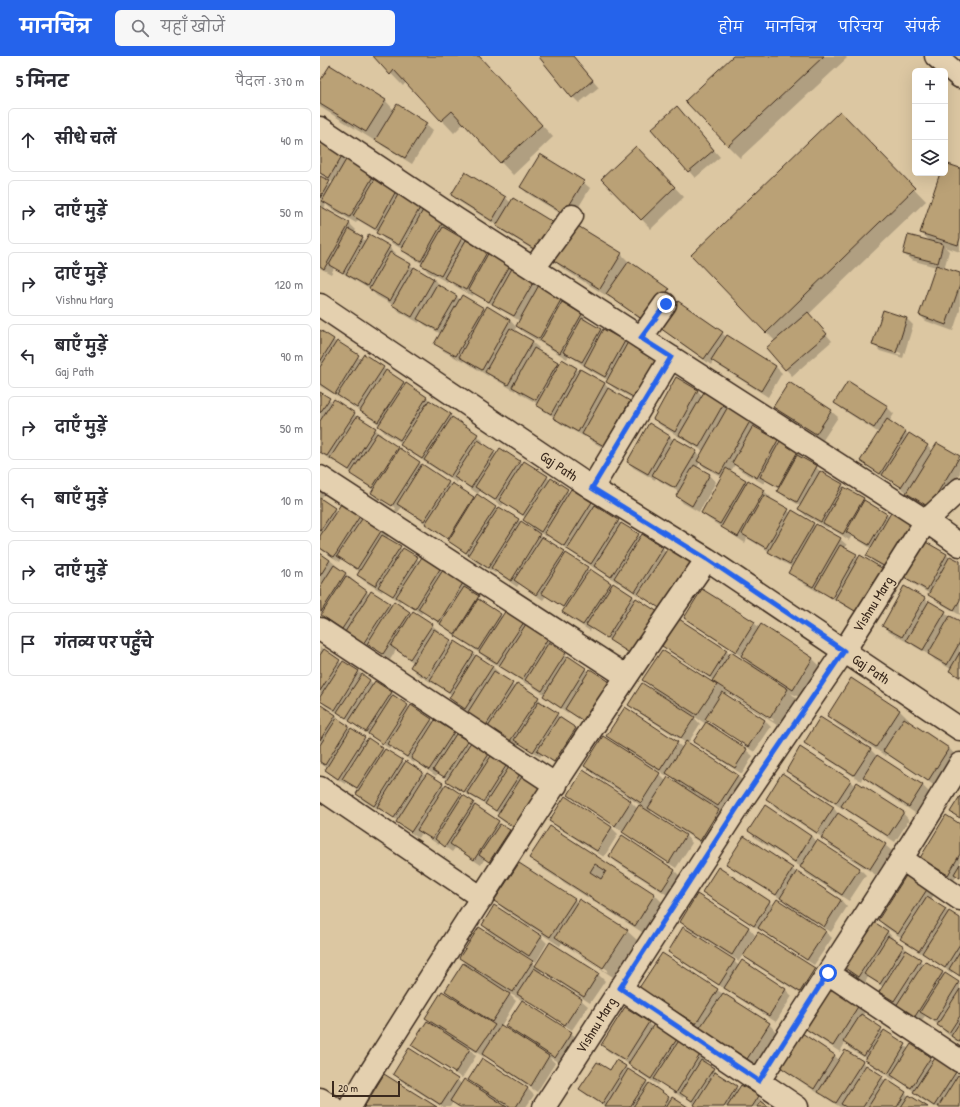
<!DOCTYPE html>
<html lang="hi">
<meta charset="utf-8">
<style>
:root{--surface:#fff;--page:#f7f7f7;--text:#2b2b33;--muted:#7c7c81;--line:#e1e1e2;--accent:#2563eb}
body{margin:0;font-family:"Patrick Hand","Playpen Sans Deva",sans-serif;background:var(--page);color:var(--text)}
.controls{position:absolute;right:12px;top:12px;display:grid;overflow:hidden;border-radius:6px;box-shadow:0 4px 16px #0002}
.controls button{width:36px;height:36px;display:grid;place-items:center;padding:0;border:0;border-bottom:1px solid var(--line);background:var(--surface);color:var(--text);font:20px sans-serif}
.scale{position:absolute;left:12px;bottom:10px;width:68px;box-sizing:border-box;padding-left:4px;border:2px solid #3b2a1e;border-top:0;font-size:11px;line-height:14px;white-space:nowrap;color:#3b2a1e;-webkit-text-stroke:3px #e4d0af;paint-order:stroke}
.stop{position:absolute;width:12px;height:12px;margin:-9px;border:3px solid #2563eb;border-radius:50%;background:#fff}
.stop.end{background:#2563eb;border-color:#fff;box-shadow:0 1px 4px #0008}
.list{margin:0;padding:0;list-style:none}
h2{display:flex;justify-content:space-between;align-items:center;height:52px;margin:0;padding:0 16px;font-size:17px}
h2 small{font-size:13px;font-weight:400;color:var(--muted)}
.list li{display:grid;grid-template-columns:26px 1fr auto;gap:12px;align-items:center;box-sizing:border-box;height:64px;margin:0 8px 8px;padding:0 8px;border:1px solid var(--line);border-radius:6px}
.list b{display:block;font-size:15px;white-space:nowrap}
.list p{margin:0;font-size:13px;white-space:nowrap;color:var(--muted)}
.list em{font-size:13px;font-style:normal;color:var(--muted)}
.icon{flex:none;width:22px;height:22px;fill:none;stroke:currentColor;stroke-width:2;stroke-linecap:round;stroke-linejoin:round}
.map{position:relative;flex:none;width:640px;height:1051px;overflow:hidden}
header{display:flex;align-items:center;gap:24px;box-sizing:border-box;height:56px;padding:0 20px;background:var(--accent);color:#fff}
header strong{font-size:19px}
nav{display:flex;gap:22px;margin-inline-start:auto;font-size:14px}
.search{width:280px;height:36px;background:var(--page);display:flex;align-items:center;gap:10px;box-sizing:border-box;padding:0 14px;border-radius:6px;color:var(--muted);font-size:15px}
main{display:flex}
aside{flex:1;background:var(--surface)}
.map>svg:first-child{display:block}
.shadow{fill:#0003;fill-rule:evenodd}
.building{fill:#baa176;stroke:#3b2a1e;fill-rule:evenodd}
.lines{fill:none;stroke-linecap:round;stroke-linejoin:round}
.street-casing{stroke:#3b2a1e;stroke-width:25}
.street{stroke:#e4d0af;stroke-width:22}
.route{stroke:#2563eb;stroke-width:5}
.labels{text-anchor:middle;stroke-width:3;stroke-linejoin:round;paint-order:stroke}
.street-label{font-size:14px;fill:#3b2a1e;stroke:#e4d0af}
</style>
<header>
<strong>मानचित्र</strong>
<div class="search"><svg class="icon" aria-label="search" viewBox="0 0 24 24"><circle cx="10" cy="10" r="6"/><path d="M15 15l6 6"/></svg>यहाँ खोजें</div>
<nav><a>होम</a><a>मानचित्र</a><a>परिचय</a><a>संपर्क</a></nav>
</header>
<main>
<aside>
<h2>5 मिनट<small>पैदल · 370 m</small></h2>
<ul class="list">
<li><svg class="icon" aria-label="ahead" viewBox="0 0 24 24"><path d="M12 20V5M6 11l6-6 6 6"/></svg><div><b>सीधे चलें</b></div><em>40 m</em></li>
<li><svg class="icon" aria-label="right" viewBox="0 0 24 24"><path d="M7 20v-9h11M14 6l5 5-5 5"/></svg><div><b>दाएँ मुड़ें</b></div><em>50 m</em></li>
<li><svg class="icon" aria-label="right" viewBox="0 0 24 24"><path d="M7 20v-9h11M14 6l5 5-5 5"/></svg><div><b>दाएँ मुड़ें</b><p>Vishnu Marg</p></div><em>120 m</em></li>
<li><svg class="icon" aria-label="left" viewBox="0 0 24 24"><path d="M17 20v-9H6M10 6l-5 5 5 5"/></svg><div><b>बाएँ मुड़ें</b><p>Gaj Path</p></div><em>90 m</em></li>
<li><svg class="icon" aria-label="right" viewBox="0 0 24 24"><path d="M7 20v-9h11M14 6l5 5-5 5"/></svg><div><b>दाएँ मुड़ें</b></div><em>50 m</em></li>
<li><svg class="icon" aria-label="left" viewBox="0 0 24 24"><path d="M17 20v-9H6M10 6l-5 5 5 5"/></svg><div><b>बाएँ मुड़ें</b></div><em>10 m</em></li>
<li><svg class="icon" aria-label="right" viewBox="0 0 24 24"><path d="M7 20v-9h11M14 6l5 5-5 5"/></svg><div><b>दाएँ मुड़ें</b></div><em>10 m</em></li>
<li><svg class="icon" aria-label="arrive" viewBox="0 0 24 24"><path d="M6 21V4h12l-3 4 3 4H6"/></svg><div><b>गंतव्य पर पहुँचे</b></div></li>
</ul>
</aside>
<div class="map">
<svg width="640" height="1051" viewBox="0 0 640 1051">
<rect width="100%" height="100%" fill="#dcc7a2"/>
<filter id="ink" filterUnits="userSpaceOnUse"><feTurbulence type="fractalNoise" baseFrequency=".025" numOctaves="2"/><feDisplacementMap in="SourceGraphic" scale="8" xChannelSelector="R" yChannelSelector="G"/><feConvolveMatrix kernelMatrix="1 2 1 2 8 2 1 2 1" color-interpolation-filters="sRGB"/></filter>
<g filter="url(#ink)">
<path class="shadow" d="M54 0H158L233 81 193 119 144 67 134 77 86 26 83 30Z
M222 0H253L279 31 259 47 253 41Z
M414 0H525L527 2 420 102 408 90Z
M0 27 65 44 74 54 106 68 113 74 92 108 63 90 56 84 55 85 0 51Z
M357 52 400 101 375 122 332 73Z
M532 68 606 145 489 258 512 285 472 320 447 292 455 285 372 199Z
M0 86 22 99 27 104 61 125 59 127 79 139 80 138 122 166 128 173V174L142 182 146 186V185L169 199 171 195 241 243 247 250 262 259 268 265 267 266 283 276 284 274 305 286 308 289 322 348 294 332 287 326 288 324 271 315 249 299 247 303 203 276 197 270 194 275 212 286 219 292 217 295 240 309 242 304 260 316 261 315 285 328 291 335 309 346 316 352 290 396 270 384 266 380 265 381 241 368 234 361 224 355 217 349 218 348 199 337 196 333 195 335 173 322 169 319 168 320 144 305 143 306 122 294 116 288 121 278 105 269 100 264 99 267 80 256 73 249 57 240 51 234 14 212 11 218 0 212V121L13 130 14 127 0 118ZM6 148 10 152 36 167 38 164 58 176 64 183 82 193 89 200 103 208 102 209 108 216 127 226 128 224 132 228 152 240 154 238 200 265 196 271 190 264 168 252 166 255 163 252 140 244 137 241 120 231 114 223 74 200 76 197 69 191 46 185 34 177 36 174 30 168 4 153Z
M316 91 364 141 331 173 283 123Z
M221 99 263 126 270 132 251 164 207 137 201 131Z
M625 108 640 113V196L625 191 629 195 624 213 640 218V254L633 275 606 265 600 259 616 211 591 204 584 198 610 185 602 177 621 117H625Z
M145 117 186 142 191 147 223 200 184 176 178 170 138 145 132 139Z
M253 168 301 198 309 206 348 234 355 240 332 272 290 241V242L242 212 232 203Z
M587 263 593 269 583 302 560 295 554 289ZM560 290 581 297V299L560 292Z
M341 272 402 277 406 281 407 280 456 311 462 317 448 341 399 310 393 305 391 309 348 278Z
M0 275 41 303 63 312 68 316 107 342 130 359 137 366 157 379 163 385 162 388 177 399 180 394 203 409 204 406 250 437 252 435 271 447 321 481 322 479 343 492 346 496 351 560 322 540V542L298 526V527L278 513 277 514 255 499 228 480 227 481 213 473 204 464 206 462 184 447 182 450 160 435 158 438 138 424 137 427 88 395 81 389 82 387 65 377 59 370 60 369 22 343 0 330Z
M356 323 378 335 383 340 403 348 407 353 438 367 435 372 460 388 461 387 477 396 484 403 483 404 496 411 503 418 543 442 549 448 570 461 576 519 554 506 548 500 552 493 532 480 529 484 509 471 508 472 486 460 479 453 481 450 465 441 458 435 459 433 445 424 444 428 420 414 415 409 410 416 428 427 444 435 451 441 450 443 471 457 520 483 527 489 525 492 539 502 547 563 500 535V537L476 523 470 516 472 511 456 502 450 496 427 482 425 487 389 463 382 457 402 421 384 411 380 406 377 412 390 419 396 426 379 456 363 447 357 440 359 436 340 425 336 421 335 424 314 412 308 406 329 369 350 380 353 384 376 396 380 400 383 395 367 386 362 381 361 382 340 369 334 363Z
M529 327 567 351 574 358 569 366 589 379 607 390 613 395 617 388 640 402V417L616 457 594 443 588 437 567 422V423L548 411 541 405 559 377 522 353 516 347Z
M0 337 13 347 34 358 39 363 55 373 62 379 61 381 131 429 132 428 155 443 175 451 178 454 198 464 270 515 313 541 316 544 318 604 272 572 270 575 250 562 244 555 245 553 226 540 223 544 199 528 197 531 176 516 175 517 156 506 130 485 113 474 106 468 82 451 78 456 58 444 52 437 54 434 38 424 31 418 32 417 15 405 14 406 0 397ZM58 441 76 452 75 454 58 443Z
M454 351 511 355 518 361 503 384 461 357Z
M0 433 5 437 0 444 17 455 39 461 42 464 62 473 69 479 67 483 83 494 100 505 119 514 122 517 123 516 143 528 158 541 164 547V548L183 561 203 566 227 583 233 590 266 613 269 616 272 671 249 656 248 657 231 646 224 640 225 639 209 628 208 629 166 602 103 556 101 558 81 544 80 546 63 534 62 536 44 525 38 519 40 516 22 503 20 506 3 495 0 492Z
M605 486 627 499 630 502 640 507V559L616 545 610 538 592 527 585 521Z
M0 498 10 504 50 539 69 547 72 551 89 557 92 559 112 569 119 575 118 577 134 588 135 586 172 610 179 617 178 619 195 631 218 642 224 648V649L255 672 262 679 241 712 222 698 220 701 200 687 197 691 172 677 149 656 136 649 130 642 132 639 114 627V628L97 618 91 611 94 607 76 594 70 604 51 591 50 594 9 565 0 556Z
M383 534 434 567 440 572 441 570 493 603 502 612 483 643 471 637 477 643 460 671 407 637 406 639 444 664 451 671 434 696 389 665 387 668 426 694 433 700 422 718 381 692 375 685 386 668 372 659 380 668 368 687 417 719 427 729 408 759 397 753 405 762 387 791 336 758 332 754 330 757 366 780 372 787 356 812 310 782 302 774V775L256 745 249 739 310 745 318 753 320 749 275 719 265 710 339 718 346 725 358 728 348 717 347 720 294 686 288 679 357 687 363 692 366 687 316 655 309 649 335 635 324 624 392 627 394 625 350 596 343 590 406 595 410 599 430 608 424 602 372 568 365 562ZM403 631 454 664 453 665 403 633Z
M604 543 609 547 625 556 630 561 640 567V623L630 614 631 613 615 604 611 600 594 590 590 586 589 587 569 576 563 570Z
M0 591 22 608 23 606 39 616 54 628 71 636 90 652 133 677 150 689 200 719 202 722V777L184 766 178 760 179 758 170 751 134 731 128 724 118 717 116 720 95 705 94 707 71 691 70 693 37 671 29 664 6 650 0 644Z
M0 650 16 659 22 667 47 685 82 705 86 708 87 706 106 720 122 728 153 747 160 753 178 766 189 775 192 778 173 807 165 802 161 809 135 792 132 796 120 787 119 789 101 777 98 782 84 772 78 765 62 754 61 755 44 745 37 738 39 735 27 726 25 728 12 720 6 714 7 712 0 707Z
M579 654 589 664 587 666 629 692 635 699 615 730 567 698 566 700 518 669 508 660Z
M485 687 550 693 557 700 602 729 609 736 595 757 550 727 543 720 541 725 492 693Z
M467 714 530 725 535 730 583 757 589 764 575 786 529 756 524 751 523 753 473 721Z
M245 742 292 772 298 778 284 801 237 771 231 764Z
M447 743 513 751 519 759 565 789 572 795 556 819 509 789 503 782 453 750Z
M640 769V823L637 820 634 824 608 808 601 802Z
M230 771 335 839 344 848 325 878 220 811 211 801Z
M429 775 491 780 497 786 539 812 546 819 529 845 487 818 481 811 435 782Z
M290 800 354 814 361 821 349 840 296 806Z
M408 807 472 813 477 817 521 844 527 851 511 876 469 850 463 844 414 814Z
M607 833 614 839 610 844 640 863V921L633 915 632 917 588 889 582 883V882L565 871 559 864Z
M383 836 449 846 453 850 505 875 512 882 494 909 446 878 442 874 441 875 390 842Z
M378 839 429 872 435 879 419 905 367 872 361 865Z
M254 843 258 847 307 875 317 884 293 921 242 887 240 890 185 854 175 845ZM246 887 288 914 287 916 246 889Z
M163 869 221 881 227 887 216 906 169 876Z
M567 875 573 882 572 884 584 891 590 897 604 908 622 917 640 928V988L625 976 619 969 605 960 600 967 567 942 560 936 563 931 548 921 545 927 532 919 526 912Z
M439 877 495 913 501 920 487 942 431 906 424 900Z
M230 887 278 918 285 925 270 947 222 915 221 917 261 944 268 950 252 974 204 943 203 946 251 977 258 983 242 1008 229 1001 235 1007 217 1036 170 1004 165 1000 164 1001 148 991 156 1000 142 1022 99 995 92 989 115 970 106 961 133 942 126 935 152 914 140 902 212 906 216 910ZM187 936 203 945 186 970 192 977 181 970 196 945Z
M349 896 414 905 419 910 422 906 466 934 472 940 456 966 412 938 407 933 406 934 356 902Z
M342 898 449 968 458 978 436 1012 330 941Z
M539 950 545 956 542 961 589 993 610 1002 614 1006 635 1016 640 1021V1051H614L601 1043 595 1036 575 1022 574 1024 553 1010 547 1003 530 993 525 987 520 996 489 976 483 970Z
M328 967 333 972 356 984 359 986 360 984 387 1004 385 1008 393 1013 400 1019 419 1034 438 1041 445 1047 444 1049 448 1051H378L364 1040 363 1042 339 1026 338 1029 316 1015 310 1009 288 995 282 989Z
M482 979 515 1000 519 1004 542 1006 566 1025 606 1051H520L506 1042 502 1037 501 1039 468 1017 461 1011Z
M297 1005 351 1044 366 1051H285L267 1039 260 1033 290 1015Z
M74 1018 137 1023 141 1028 159 1032 149 1023 207 1032 214 1039 206 1051H189L181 1046 180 1048 185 1051H138L133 1046 130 1051H122L80 1024Z"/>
<path class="building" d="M53 0H159L222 69 180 107 132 55 121 65 74 14 70 19Z
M220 0H253L273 24 252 42 219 1Z
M413 0H504L408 90 365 45Z
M10 9 66 44 46 76 0 48V25Z
M77 48 107 67 85 102 55 84Z
M357 50 394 94 368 116 331 73Z
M520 55 595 132 446 277 371 199Z
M0 85 23 98 9 122 0 117Z
M316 90 355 131 321 164 281 123Z
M220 98 264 125 244 158 200 131Z
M27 102 55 117 30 161 2 145Z
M625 107 640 112V182L638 189 600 177 620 117H625Z
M145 116 186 141 172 165 131 139Z
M0 120 10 125 0 142Z
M55 123 76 135 55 173 33 160Z
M79 137 101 150 79 189 56 177Z
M193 142 234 167 217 195 176 170Z
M0 150 30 167 4 213 0 210Z
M103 154 123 166 101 205 81 194Z
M253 167 302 197 280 233 231 203Z
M123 171 142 182 121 220 101 209Z
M29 173 43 181 23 217 9 209Z
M49 178 70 190 47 230 26 218Z
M588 179 623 188 618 207 583 198Z
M146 184 167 196 146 234 124 222Z
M170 194 192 206 169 246 148 234Z
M70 196 91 208 70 245 49 233Z
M309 205 349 233 326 266 286 238Z
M195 207 217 220 194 260 172 248Z
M616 209 640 217V229L626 269 599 259Z
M94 211 114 223 92 261 72 249Z
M117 228 137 240 117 274 97 263Z
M219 229 242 242 219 283 196 270Z
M142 239 164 252 136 300 114 288Z
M358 245 403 276 384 303 340 272Z
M242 246 262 258 240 297 220 285Z
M167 250 190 264 162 314 139 301Z
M563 254 587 262 576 297 552 289Z
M488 256 507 278 465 314 446 292Z
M262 262 281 273 262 306 243 296Z
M190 272 213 285 188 329 165 316Z
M283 273 305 285 285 321 264 309Z
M0 274 14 283 0 306Z
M407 279 456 310 441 335 391 304Z
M17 285 39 299 15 338 0 328V311Z
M308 286 338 302 315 342 286 326Z
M214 292 238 306 216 344 192 331Z
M44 298 64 311 37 352 17 339Z
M242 303 257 312 231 358 216 349Z
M260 313 285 327 258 376 233 362Z
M66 314 84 326 58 366 40 355Z
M356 321 378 334 355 376 333 363Z
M528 325 568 350 554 372 514 347Z
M469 326 512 354 496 378 453 351Z
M86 327 107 341 80 384 58 370Z
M288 332 310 345 284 390 262 378Z
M0 336 10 342 0 357Z
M384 336 404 347 379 391 359 379Z
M14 343 35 357 7 400 0 396V365Z
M109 344 131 358 102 403 80 389Z
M410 347 433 360 400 418 377 405Z
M37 360 56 372 29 414 10 402Z
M132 361 158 378 130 421 104 404Z
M567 363 586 376 560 418 540 405Z
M329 367 350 380 328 418 307 406Z
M433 370 458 384 437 422 412 407Z
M57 377 78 391 52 432 30 418Z
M589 377 608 389 581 431 562 419Z
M354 382 377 395 355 432 332 419Z
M158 384 175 395 151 432 134 421Z
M460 385 478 395 458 431 440 421Z
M617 387 640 400 609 451 586 437Z
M79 392 100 406 72 450 51 437Z
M180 392 200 405 175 444 155 431Z
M477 399 497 410 477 446 457 435Z
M204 405 228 420 203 459 179 444Z
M102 408 129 426 104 465 77 448Z
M374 409 390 418 372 450 356 440Z
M406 412 426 424 400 468 381 457Z
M500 415 523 428 501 466 478 453Z
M231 422 248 433 221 476 203 464Z
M428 424 445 434 418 481 401 471Z
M132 427 154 441 128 483 105 468Z
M524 431 544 442 523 478 503 467Z
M251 433 272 446 244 490 224 477Z
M157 438 176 451 146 497 128 485Z
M444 439 469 453 446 492 422 478Z
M0 442 15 452 0 475Z
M544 444 567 458 549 489 526 476Z
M21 448 40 460 14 501 0 492V480Z
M275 449 299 464 271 508 247 493Z
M179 451 199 463 168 512 148 499Z
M472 454 494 467 470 508 448 496Z
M572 455 595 469 569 513 546 500Z
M44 460 63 472 37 513 17 500Z
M201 465 220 478 191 525 171 512Z
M301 467 319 478 291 521 274 510Z
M496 468 521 482 493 531 468 517Z
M322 478 343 491 315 536 294 522Z
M62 479 81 490 55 530 37 519Z
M222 481 245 495 216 539 194 524Z
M604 485 627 498 607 534 584 521Z
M520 489 537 498 512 542 495 532Z
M83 492 98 501 73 540 58 531Z
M348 492 374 508 344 555 318 538Z
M0 497 10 504 0 520Z
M246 497 268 511 243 551 221 537Z
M540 499 565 514 540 558 515 543Z
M630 500 640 505V544L634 554 608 539Z
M102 501 120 513 95 553 76 541Z
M14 509 26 517 1 556 0 531Z
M270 513 291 527 263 569 242 556Z
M123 514 143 527 119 566 98 553Z
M26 520 47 535 22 573 1 559Z
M293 527 313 540 287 582 266 569Z
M584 530 605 542 582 581 562 570Z
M144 531 159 540 135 578 120 568Z
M382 533 435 566 416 596 364 562Z
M51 535 70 547 43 588 25 576Z
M316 542 338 556 311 598 289 584Z
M158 543 181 558 158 594 135 580Z
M74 545 90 556 63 598 47 588Z
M609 545 626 555 603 594 586 584Z
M186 554 204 566 177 607 159 596Z
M93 555 113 568 90 603 71 590Z
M630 560 640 565V586L627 609 608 598Z
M359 563 407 594 390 621 342 590Z
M206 568 228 582 202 624 179 610Z
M441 568 493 602 473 634 421 600Z
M114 573 131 584 107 622 90 611Z
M135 585 154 597 129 636 110 624Z
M229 586 246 597 222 635 205 624Z
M4 593 20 604 0 635V599Z
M342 594 397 629 377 659 322 624Z
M411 596 468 633 450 662 392 625Z
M640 596V621L629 615Z
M156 599 173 610 145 653 129 642Z
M248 600 266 612 241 652 223 640Z
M23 605 39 615 15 654 0 645V641Z
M270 613 290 626 265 666 245 653Z
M174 615 193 627 165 671 146 659Z
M42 618 50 624 26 662 17 656Z
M531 622 580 654 556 691 507 660Z
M55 625 72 636 46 676 29 665Z
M197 627 219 641 190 685 168 671Z
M322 627 375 661 361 682 308 649Z
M402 636 445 664 428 691 385 663Z
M73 639 88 649 63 688 48 678Z
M219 645 238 657 213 696 194 684Z
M1 649 16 659 0 684V651Z
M91 649 112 663 87 701 67 688Z
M305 651 358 686 340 714 286 680Z
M239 661 256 672 234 706 217 695Z
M500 661 551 693 534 719 484 687Z
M17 662 29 670 5 709 0 706V689Z
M584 662 629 692 608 725 563 695Z
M115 664 134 676 109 714 91 702Z
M386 666 427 693 415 712 373 686Z
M31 672 45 681 18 723 5 714Z
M136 678 148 685 124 721 113 714Z
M283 680 340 717 321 747 264 710Z
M48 682 63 692 37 732 22 723Z
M366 685 418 719 398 750 346 717Z
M151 686 169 698 144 736 126 725Z
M480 691 531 724 516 747 466 715Z
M65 693 83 704 54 750 36 738Z
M557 699 603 729 589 751 543 721Z
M171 700 186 710 163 746 147 737Z
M86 705 103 716 74 762 57 751Z
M189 711 200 718 176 755 165 748Z
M263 714 311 745 295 770 248 739Z
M107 717 123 727 91 776 76 766Z
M462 717 514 751 497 777 446 743Z
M203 719 222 731 195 772 177 760Z
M348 721 399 754 380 785 328 752Z
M537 726 584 756 568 780 521 750Z
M126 728 141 738 112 783 97 774Z
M143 739 154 746 125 791 115 783Z
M245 740 292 771 277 795 229 765Z
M640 740V762L630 756Z
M155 749 179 765 154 804 130 788Z
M319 749 366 779 349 807 302 776Z
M445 749 491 780 475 806 428 775Z
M518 757 566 788 550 813 501 782Z
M626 759 640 768V798L628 819 600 802Z
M180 768 190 774 169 806 159 799Z
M230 770 335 838 315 870 209 802ZM275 808 286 815 281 823 270 816Z
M302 779 355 814 342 834 289 800Z
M424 780 473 812 456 839 406 808Z
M497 784 540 812 522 839 480 811Z
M199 807 255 843 230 881 174 845Z
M640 808V822L634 818Z
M398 811 450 845 434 870 382 836Z
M477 815 521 844 504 871 460 842Z
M587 818 608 832 578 878 558 864Z
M377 838 429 871 412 899 360 866Z
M607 841 626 853 599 895 580 883Z
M259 843 308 874 283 912 235 881Z
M457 843 506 875 487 904 438 872Z
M174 849 222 880 209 900 162 869Z
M629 855 640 862V888L625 912 602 897Z
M554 866 568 875 538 921 525 912Z
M159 871 213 905 193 936 139 902Z
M363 871 415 904 399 929 348 896Z
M438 876 495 912 480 936 423 900Z
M568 880 584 890 560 928 544 918Z
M230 886 279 917 264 941 215 910Z
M586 894 601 903 574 945 559 936Z
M640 895V920L629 913Z
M342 897 398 933 376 968 319 932Z
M422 904 466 933 449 960 404 932Z
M605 905 623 916 594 962 576 950Z
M143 907 190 938 172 966 125 935Z
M214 912 262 943 245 969 197 938Z
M625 917 639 926 615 965 600 956Z
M508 928 539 949 513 990 481 970Z
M640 933V960L629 977 617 969Z
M122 935 175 969 157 995 105 962Z
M403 937 450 967 427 1003 379 973Z
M202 944 252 976 235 1002 185 970Z
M305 951 329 966 305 1004 281 989Z
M541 958 562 972 544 1000 523 986Z
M107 965 150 993 135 1017 91 989Z
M640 966V986L631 980Z
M334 968 357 983 331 1023 308 1008Z
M181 969 229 1000 211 1030 162 998Z
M564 974 586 988 568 1018 545 1004Z
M482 977 515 999 494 1033 460 1011Z
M360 983 381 997 356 1037 334 1023Z
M591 988 611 1001 591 1032 571 1019Z
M89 992 138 1023 121 1049 73 1018Z
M525 994 543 1005 516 1047 498 1036Z
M162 1002 208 1032 196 1051H191L148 1024Z
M615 1002 636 1016 614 1050 593 1036Z
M296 1004 306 1010 282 1048 259 1033 277 1006 290 1014Z
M381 1004 394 1012 372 1045 360 1037Z
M546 1009 563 1020 543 1051H526L521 1048Z
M308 1013 327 1025 310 1051H285Z
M395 1016 417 1030 404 1051H377L374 1049Z
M64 1018 117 1051H44Z
M638 1019 640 1020V1051H618Z
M144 1023 187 1051H140L130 1045Z
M566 1023 586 1036 577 1051H548Z
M329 1027 349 1041 343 1051H313Z
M421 1029 439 1040 432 1051H407Z
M589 1039 608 1051H581Z
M352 1041 368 1051H346Z
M441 1045 449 1051H437Z"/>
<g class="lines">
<defs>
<path id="street" d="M616 0 640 21
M0 72 136 163 606 465 640 489
M214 212 252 160
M0 249 272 432 387 503 640 673
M321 282 345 248
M0 421 306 620
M272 432 351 301
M0 573 236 729
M0 732 162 842
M582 803 640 843
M508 917 640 1005
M300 932 477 1051
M439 1025C505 919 576 816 640 708
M0 1043 12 1051
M30 1051 45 1025C156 849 268 674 387 503
M224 1051 421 746 524 595 606 465 640 433"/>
</defs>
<use href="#street" class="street-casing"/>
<use href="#street" class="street"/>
</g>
</g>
<g class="lines" filter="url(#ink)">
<path class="route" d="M346 248 321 282 351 301 272 432 387 503 524 595 421 746 300 932 439 1025 508 917"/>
</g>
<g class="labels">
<g class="street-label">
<text transform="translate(239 410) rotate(34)" y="5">Gaj Path</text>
<text transform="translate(553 548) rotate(-58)" y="5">Vishnu Marg</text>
<text transform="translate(551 613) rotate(34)" y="5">Gaj Path</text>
<text transform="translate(276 969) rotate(-58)" y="5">Vishnu Marg</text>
</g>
</g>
</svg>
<div class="controls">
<button>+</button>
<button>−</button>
<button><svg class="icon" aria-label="layers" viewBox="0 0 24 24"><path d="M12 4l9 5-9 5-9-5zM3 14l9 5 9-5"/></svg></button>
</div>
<div class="scale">20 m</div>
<div class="stop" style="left:508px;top:917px"></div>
<div class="stop end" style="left:346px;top:248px"></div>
</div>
</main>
